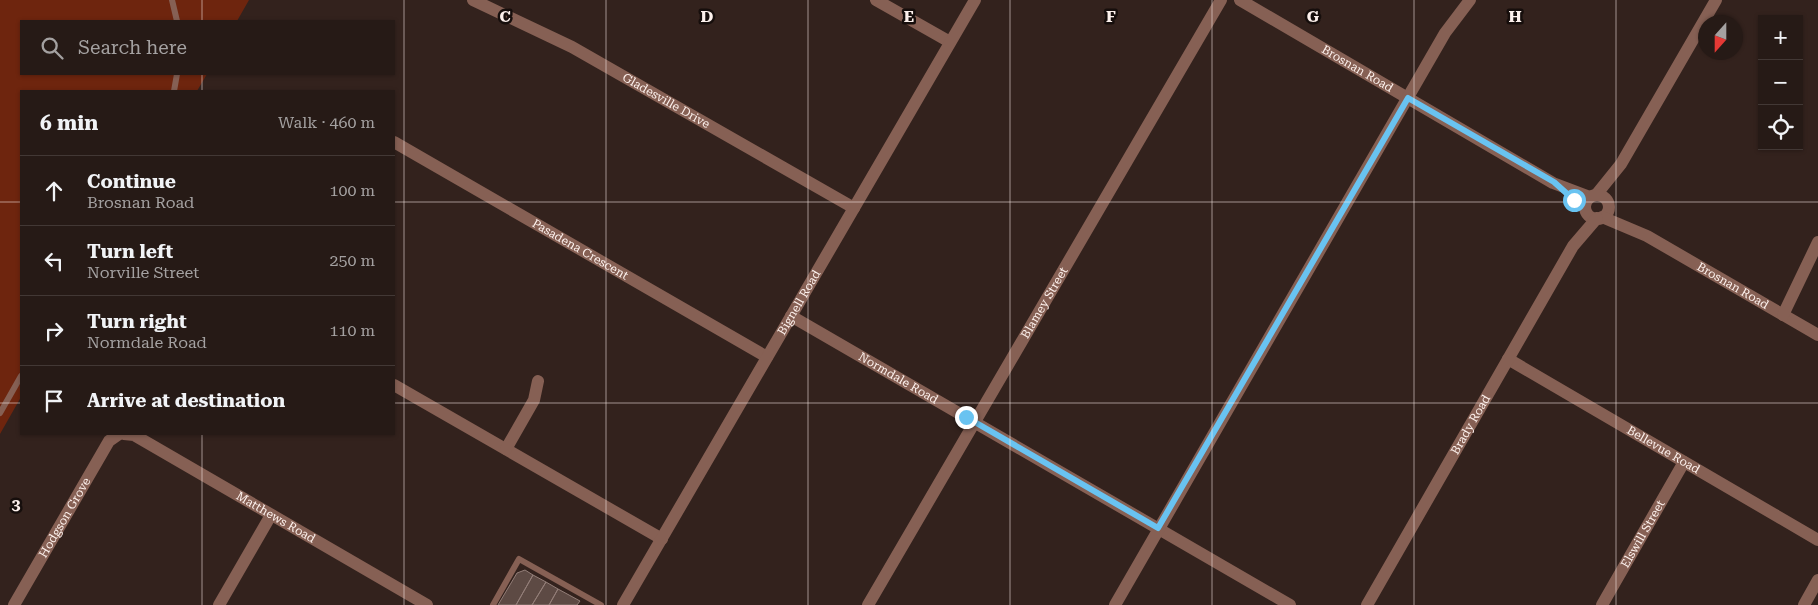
<!DOCTYPE html>
<meta charset="utf-8">
<style>
:root{--surface:#261a16;--page:#2e231f;--text:#f1f3f6;--muted:#a4a1a1;--line:#423835}
body{margin:0;font-family:"Roboto Serif",serif;background:var(--page);color:var(--text)}
.controls{position:absolute;right:15px;top:15px;display:grid;overflow:hidden;border-radius:0px;box-shadow:0 1px 4px #0004}
.controls button{width:45px;height:45px;display:grid;place-items:center;padding:0;border:0;border-bottom:1px solid var(--line);background:var(--surface);color:var(--text);font:25px sans-serif}
.compass{position:absolute;left:1698px;top:15px;width:45px;height:45px;border-radius:50%;background:var(--surface);box-shadow:0 1px 4px #0004;rotate:201deg}
.stop{position:absolute;width:15px;height:15px;margin:-11px;border:4px solid #69c3f1;border-radius:50%;background:#fff}
.stop.end{background:#69c3f1;border-color:#fff;box-shadow:0 1px 5px #0008}
.list{margin:0;padding:0;list-style:none}
h2{display:flex;justify-content:space-between;align-items:center;height:65px;margin:0;padding:0 20px;font-size:21px}
h2 small{font-size:16px;font-weight:400;color:var(--muted)}
.list li{display:grid;grid-template-columns:32px 1fr auto;gap:15px;align-items:center;box-sizing:border-box;height:70px;padding:0 20px;border-top:1px solid var(--line)}
.list b{display:block;font-size:19px;white-space:nowrap}
.list p{margin:0;font-size:16px;white-space:nowrap;color:var(--muted)}
.list em{font-size:16px;font-style:normal;color:var(--muted)}
.icon{flex:none;width:28px;height:28px;fill:none;stroke:currentColor;stroke-width:2;stroke-linecap:round;stroke-linejoin:round}
.map{position:relative;flex:none;width:1818px;height:605px;overflow:hidden}
.search{position:absolute;background:var(--surface);box-shadow:0 1px 4px #0004;left:20px;top:20px;width:375px;height:55px;display:flex;align-items:center;gap:12px;box-sizing:border-box;padding:0 18px;border-radius:0px;color:var(--muted);font-size:19px}
.panel{position:absolute;background:var(--surface);box-shadow:0 1px 4px #0004;left:20px;top:90px;width:375px;height:345px;border-radius:0px}
.map>svg:first-child{display:block}
.green{fill:#6e250e}
.building{fill:#5d4a44;stroke:#937e78}
.lines{fill:none;stroke-linecap:round;stroke-linejoin:round}
.service{stroke:#866054;stroke-width:6}
.minor{stroke:#866054;stroke-width:12}
.route{stroke:#69c3f1;stroke-width:6}
.grid{fill:none;stroke:#fdf1ed;stroke-width:1;stroke-opacity:0.55}
.labels{text-anchor:middle;stroke-width:5;stroke-linejoin:round;paint-order:stroke}
.street-label{font-size:12px;fill:#fdf1ed;stroke:#160e0c}
.grid-label{font-size:16px;text-anchor:middle;font-weight:bold;fill:#fdf1ed;stroke:#160e0c;stroke-width:5;stroke-linejoin:round;paint-order:stroke}
</style>
<div class="map">
<svg width="1818" height="605" viewBox="0 0 1818 605">
<rect width="100%" height="100%" fill="#33221d"/>
<path class="green" d="M0 0H249L237 21H21V74H207L197 91H21V397L0 434Z"/>
<path class="building" d="M525 570 533 575 516 605H498L517 573Z
M533 575 546 582 532 605H516Z
M546 582 558 589 549 605H532Z
M558 589 580 601 577 605H549Z"/>
<g class="lines">
<path class="service" d="M172 0 177 21
M174 91 177 74
M0 413 21 376
M493 605 519 559 601 605"/>
<g class="minor">
<path id="s1" d="M473 0 572 47 854 208"/>
<path d="M876 0 950 42"/>
<path id="s2" d="M1240 0 1553 183 1590 197"/>
<path id="s3" d="M394 142 767 357"/>
<path d="M1596 195 1621 164 1716 0"/>
<circle cx="1597" cy="207" r="12"/>
<path id="s4" d="M1602 217 1647 236 1818 335"/>
<path d="M1783 315 1818 242"/>
<path id="s5" d="M791 316 1290 605"/>
<path id="s6" d="M1508 359 1818 540"/>
<path d="M394 385 662 539"/>
<path id="s7" d="M124 434 134 435 427 605"/>
<path d="M506 449 534 400 538 381"/>
<path id="s8" d="M14 605 109 441 119 434"/>
<path d="M219 605 271 515"/>
<path id="s9" d="M623 605 975 0"/>
<path id="s10" d="M868 605 1221 0"/>
<path d="M1115 605 1445 33 1470 0"/>
<path id="s11" d="M1367 605 1573 246 1597 218"/>
<path id="s12" d="M1602 605 1684 462"/>
<path d="M1804 605 1818 580"/>
</g>
</g>
<g class="lines">
<path class="route" d="M966 417 1158 528 1408 98 1554 182 1574 200"/>
</g>
<path class="grid" d="M202 0V21M404 0V605M606 0V605M808 0V605M1010 0V605M1212 0V605M1414 0V605M1616 0V605M202 74V91M0 202H21M394 202H1818M0 403H21M394 403H1818M202 434V605"/>
<g class="labels">
<g class="street-label">
<text dy="4" stroke="none"><textPath href="#s2" startOffset="136">Brosnan Road</textPath></text>
<text dy="4" stroke="none"><textPath href="#s1" startOffset="218">Gladesville Drive</textPath></text>
<text dy="4" stroke="none"><textPath href="#s3" startOffset="215">Pasadena Crescent</textPath></text>
<text dy="4" stroke="none"><textPath href="#s4" startOffset="148">Brosnan Road</textPath></text>
<text dy="4" stroke="none"><textPath href="#s9" startOffset="350">Bignell Road</textPath></text>
<text dy="4" stroke="none"><textPath href="#s10" startOffset="350">Blamey Street</textPath></text>
<text dy="4" stroke="none"><textPath href="#s5" startOffset="124">Normdale Road</textPath></text>
<text dy="4" stroke="none"><textPath href="#s11" startOffset="208">Brady Road</textPath></text>
<text dy="4" stroke="none"><textPath href="#s6" startOffset="180">Bellevue Road</textPath></text>
<text dy="4" stroke="none"><textPath href="#s8" startOffset="101">Hodgson Grove</textPath></text>
<text dy="4" stroke="none"><textPath href="#s7" startOffset="174">Matthews Road</textPath></text>
<text dy="4" stroke="none"><textPath href="#s12" startOffset="82">Elswill Street</textPath></text>
</g>
</g>
<g class="grid-label">
<text x="505" y="22">C</text>
<text x="707" y="22">D</text>
<text x="909" y="22">E</text>
<text x="1111" y="22">F</text>
<text x="1313" y="22">G</text>
<text x="1515" y="22">H</text>
<text x="16" y="510">3</text>
</g>
</svg>
<div class="controls">
<button>+</button>
<button>−</button>
<button><svg class="icon" aria-label="locate" viewBox="0 0 24 24"><circle cx="12" cy="12" r="6"/><path d="M12 2v4M12 18v4M2 12h4M18 12h4"/></svg></button>
</div>
<svg class="compass" viewBox="-18 -18 36 36"><path d="M0-13l5 13h-10z" fill="#e53935"/><path d="M0 13l5-13h-10z" fill="#a4a1a1"/></svg>
<div class="stop" style="left:1574px;top:200px"></div>
<div class="stop end" style="left:966px;top:417px"></div>
<div class="search"><svg class="icon" aria-label="search" viewBox="0 0 24 24"><circle cx="10" cy="10" r="6"/><path d="M15 15l6 6"/></svg>Search here</div>
<section class="panel">
<h2>6 min<small>Walk · 460 m</small></h2>
<ul class="list">
<li><svg class="icon" aria-label="ahead" viewBox="0 0 24 24"><path d="M12 20V5M6 11l6-6 6 6"/></svg><div><b>Continue</b><p>Brosnan Road</p></div><em>100 m</em></li>
<li><svg class="icon" aria-label="left" viewBox="0 0 24 24"><path d="M17 20v-9H6M10 6l-5 5 5 5"/></svg><div><b>Turn left</b><p>Norville Street</p></div><em>250 m</em></li>
<li><svg class="icon" aria-label="right" viewBox="0 0 24 24"><path d="M7 20v-9h11M14 6l5 5-5 5"/></svg><div><b>Turn right</b><p>Normdale Road</p></div><em>110 m</em></li>
<li><svg class="icon" aria-label="arrive" viewBox="0 0 24 24"><path d="M6 21V4h12l-3 4 3 4H6"/></svg><div><b>Arrive at destination</b></div></li>
</ul>
</section>
</div>
